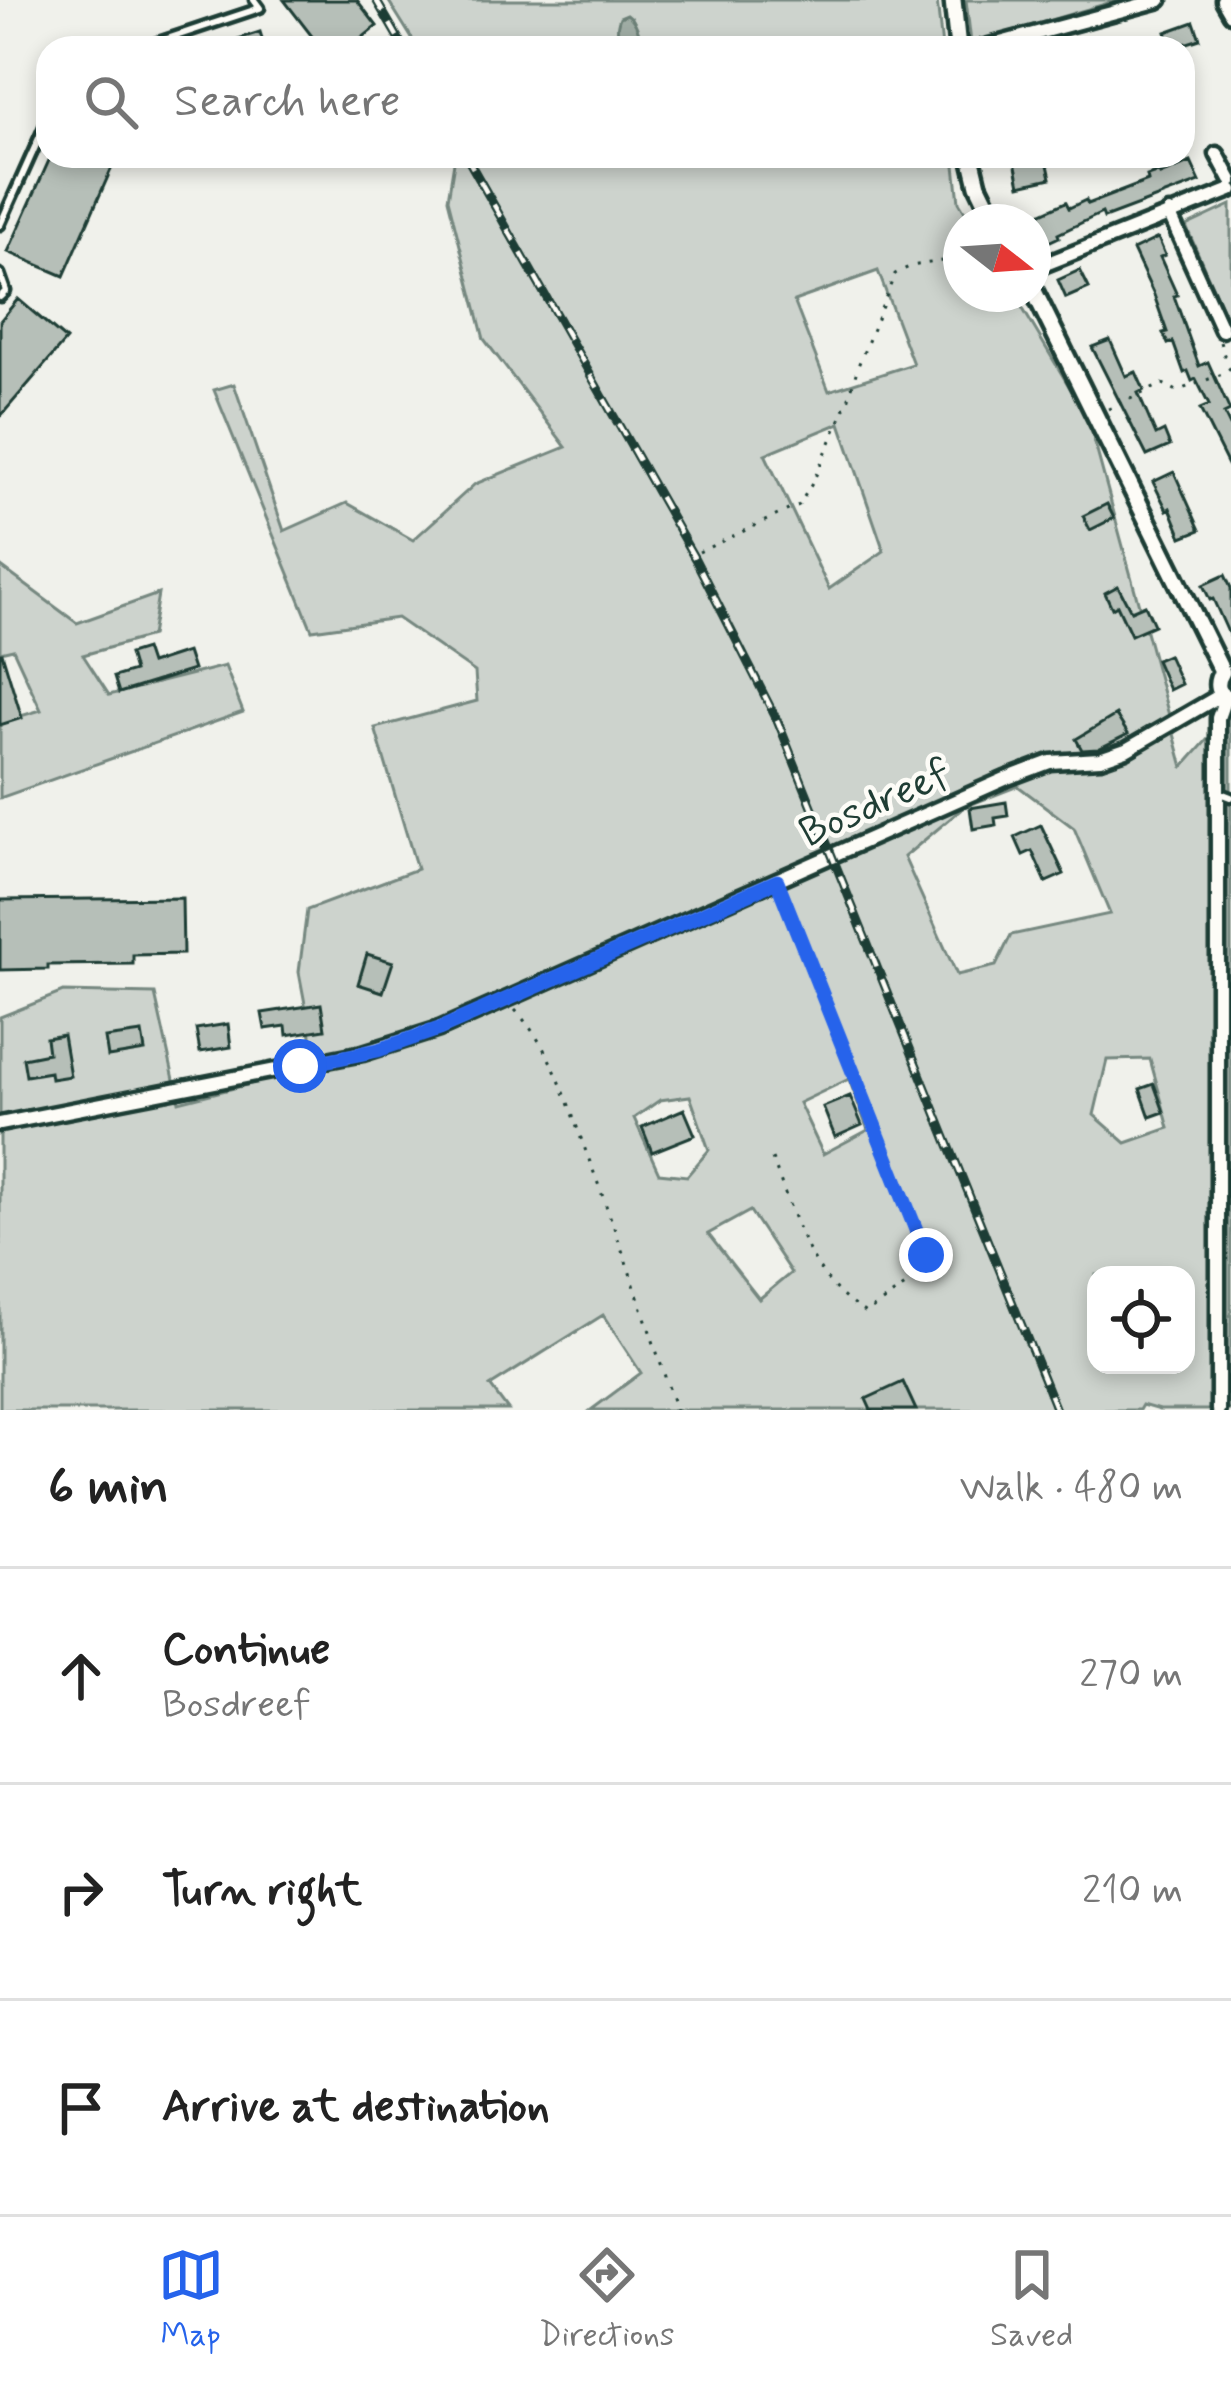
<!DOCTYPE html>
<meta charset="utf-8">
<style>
:root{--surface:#fff;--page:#f6f6f6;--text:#222;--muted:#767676;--line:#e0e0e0;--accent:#2563eb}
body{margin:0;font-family:Mynerve,sans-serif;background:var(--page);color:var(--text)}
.controls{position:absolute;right:36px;bottom:36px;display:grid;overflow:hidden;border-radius:24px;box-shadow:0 6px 18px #0003}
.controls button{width:108px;height:108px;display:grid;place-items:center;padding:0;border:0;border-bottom:3px solid var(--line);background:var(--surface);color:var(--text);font:60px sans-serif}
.compass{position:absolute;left:943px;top:204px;width:108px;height:108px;border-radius:50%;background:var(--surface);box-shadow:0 6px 18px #0003;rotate:107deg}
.stop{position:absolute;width:36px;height:36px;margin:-27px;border:9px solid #2563eb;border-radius:50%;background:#fff}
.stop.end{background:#2563eb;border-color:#fff;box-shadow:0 3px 12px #0008}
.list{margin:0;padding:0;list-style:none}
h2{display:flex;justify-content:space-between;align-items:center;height:156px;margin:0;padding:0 48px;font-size:51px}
h2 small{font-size:39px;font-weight:400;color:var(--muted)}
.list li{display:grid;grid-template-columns:78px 1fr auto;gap:36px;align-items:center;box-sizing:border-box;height:216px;padding:0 48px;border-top:3px solid var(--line)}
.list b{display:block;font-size:45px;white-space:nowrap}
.list p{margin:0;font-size:39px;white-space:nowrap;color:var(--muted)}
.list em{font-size:39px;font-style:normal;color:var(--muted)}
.icon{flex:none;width:66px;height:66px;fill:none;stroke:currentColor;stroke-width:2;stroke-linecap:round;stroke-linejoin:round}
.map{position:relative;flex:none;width:1231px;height:1410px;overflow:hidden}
.search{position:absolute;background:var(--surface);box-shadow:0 6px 18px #0003;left:36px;right:36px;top:36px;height:132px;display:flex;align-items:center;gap:30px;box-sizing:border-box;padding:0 42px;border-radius:36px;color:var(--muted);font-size:45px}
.sheet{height:804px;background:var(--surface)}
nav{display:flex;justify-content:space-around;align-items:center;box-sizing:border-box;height:168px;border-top:3px solid var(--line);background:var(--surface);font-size:33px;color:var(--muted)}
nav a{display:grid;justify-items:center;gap:6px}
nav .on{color:var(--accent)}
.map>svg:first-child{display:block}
.green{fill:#cdd3cd;stroke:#768880;stroke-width:3;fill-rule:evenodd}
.water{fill:#9faca4;stroke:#6c8077;stroke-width:3}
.building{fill:#b6bfb8;stroke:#1f3d34;stroke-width:3}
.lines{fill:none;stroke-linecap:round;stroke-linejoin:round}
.service-casing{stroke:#1f3d34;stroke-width:15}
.minor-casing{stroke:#1f3d34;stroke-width:21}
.tertiary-casing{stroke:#1f3d34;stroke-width:24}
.path{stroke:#1f3d34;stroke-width:3;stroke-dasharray:3 9;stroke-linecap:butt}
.service{stroke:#fdfcf7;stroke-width:6}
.minor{stroke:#fdfcf7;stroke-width:12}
.tertiary{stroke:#fdfcf7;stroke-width:15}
.rail-casing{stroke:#1f3d34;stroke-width:9}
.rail{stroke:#fdfcf7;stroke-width:4.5;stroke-dasharray:14;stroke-linecap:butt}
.route{stroke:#2563eb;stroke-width:15}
.labels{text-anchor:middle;stroke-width:9;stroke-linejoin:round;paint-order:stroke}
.street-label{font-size:42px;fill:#1f3d34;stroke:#fdfcf7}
</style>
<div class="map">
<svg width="1231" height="1410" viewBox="0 0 1231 1410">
<rect width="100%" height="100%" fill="#f0f1eb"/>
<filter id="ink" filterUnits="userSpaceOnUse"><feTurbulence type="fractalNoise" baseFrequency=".00833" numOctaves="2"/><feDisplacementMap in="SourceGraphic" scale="24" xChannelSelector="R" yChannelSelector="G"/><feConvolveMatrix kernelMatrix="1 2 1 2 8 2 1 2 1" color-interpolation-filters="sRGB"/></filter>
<g filter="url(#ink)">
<path class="green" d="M388 0H937L942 48H642L641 38 632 18 617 38 623 48H418Z
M966 0H1119L971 43Z
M455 156H954L959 202 971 222H961V294H1014L1088 418 1183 767 1231 713V1410H1159L1142 1405 1139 1410H591L641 1373 603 1315 490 1386 508 1410H0V1017L63 992 155 994 179 1102 317 1067 299 972 307 910 417 869 375 728 477 701 475 672 397 618 312 630 214 390 234 384 284 531 347 503 413 540 475 484 566 447 484 339 448 199ZM878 271 913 364 829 391 794 301ZM840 423 884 551 829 589 765 454ZM1018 786 1074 828 1110 914 1011 935 996 966 957 975 904 857 964 807ZM1150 1059 1169 1128 1126 1143 1094 1115 1107 1060ZM849 1079 868 1130 823 1154 799 1103ZM690 1096 709 1150 687 1176 659 1173 634 1118 660 1100ZM750 1211 791 1273 759 1299 708 1234ZM1096 1275H1186V1365H1096Z
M1231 205V329L1186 226Z
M0 566 77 623 158 594 151 636 83 655 109 695 225 666 243 712 0 798V722L41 710 13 649 0 652Z"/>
<path class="water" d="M627 14C638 22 640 37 642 48H623C618 37 615 29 620 17Z"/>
<path class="building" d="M284 0H357L377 26 350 48H321Z
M1194 22 1200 39 1172 48 1166 32Z
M260 32 265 48H216V46Z
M51 156H117L64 276 8 252Z
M1014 156H1046L1051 178 1020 185Z
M1191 162 1200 182 1104 218 1102 213 1058 234 1059 237 1044 244 1031 218 1066 202 1069 208 1086 200 1088 204 1148 181 1147 176 1159 172 1160 175Z
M1158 238 1165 255 1160 257 1177 295 1174 296 1199 366 1208 362 1230 411 1224 414 1231 428V471L1200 409 1209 405 1196 379 1192 381 1188 371 1184 373 1173 342 1168 344 1163 333 1167 332 1154 295 1133 250Z
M1080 270 1089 288 1066 298 1058 280Z
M18 299 66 340 0 417V321Z
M1110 340 1126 376 1136 372 1144 390 1138 393 1156 435 1164 431 1170 446 1147 456 1092 347Z
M1174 472 1200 530 1182 537 1170 508 1167 510 1153 482Z
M1107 504 1114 518 1090 530 1083 516Z
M1225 575 1231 588V639L1213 599 1210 600 1203 585Z
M1118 586 1131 611 1145 605 1154 625 1131 635 1117 605 1112 608 1105 593Z
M145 649 150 664 187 652 193 670 119 693 114 677 134 671 129 654Z
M0 653H2L22 718 0 725Z
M1168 655 1181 684 1169 690 1156 660Z
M1116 715 1128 734 1098 749 1082 750 1076 739Z
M1006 802 1008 816 995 818 996 825 973 829 970 808Z
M1041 825 1064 874 1046 882 1032 851 1023 855 1015 837Z
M182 898 183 954 133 955V964L48 965V969L0 970V900Z
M367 954 393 962 383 992 358 984Z
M321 1004 325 1029 287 1035 286 1026 265 1029 262 1013Z
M228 1024 231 1047 200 1052 196 1029Z
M142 1033 145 1051 108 1057 105 1038Z
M63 1035 70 1076 51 1079 50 1072 26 1076 23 1058 48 1053 46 1038Z
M1154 1084 1164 1112 1150 1117 1140 1089Z
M850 1096 862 1125 835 1137 823 1107Z
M684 1109 695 1135 652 1152 642 1127Z
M903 1382 916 1410H871L866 1399Z"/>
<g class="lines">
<defs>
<path id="service" d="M140 48 260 8 254 0
M0 225 48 118
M0 274 6 291 0 297
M1218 792 1231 797"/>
<path id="minor" d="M1223 0 1231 14
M982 48 1160 0
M1217 154 1231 180
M1169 213 1222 330
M1033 269 1231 190
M0 1124 363 1053 439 1029 505 1000 1005 779 1050 762 1100 759 1126 750 1221 695
M1218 1410V718L1225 698"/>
<path id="tertiary" d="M953 0 958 48
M971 156 978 185 996 222
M1033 289 1222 672C1215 683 1216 696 1231 698"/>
</defs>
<use href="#service" class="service-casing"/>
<use href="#minor" class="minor-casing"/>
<use href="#tertiary" class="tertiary-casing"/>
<path class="path" d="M1220 342 1224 355 1231 360
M1108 409 1163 384 1177 391 1225 373 1231 367
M699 552 799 505 813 482 848 401 858 366 895 274 911 266 961 258
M838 868 1053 1410
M515 1010C553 1050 566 1099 585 1149 618 1235 647 1322 676 1410
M772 1159C795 1216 809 1281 866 1313L927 1271 925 1255 782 894"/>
<use href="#service" class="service"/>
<use href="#minor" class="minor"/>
<use href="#tertiary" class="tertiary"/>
<defs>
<path id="rail" d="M376 0 404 48
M466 156 695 559 778 722 1056 1410"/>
</defs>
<use href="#rail" class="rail-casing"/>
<use href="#rail" class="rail"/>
</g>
</g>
<g class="lines" filter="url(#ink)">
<path class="route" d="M300 1066 378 1050 439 1029 777 881 926 1255"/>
</g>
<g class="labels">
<g class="street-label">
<text transform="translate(874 801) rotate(-24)" y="15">Bosdreef</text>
</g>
</g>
</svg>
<div class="controls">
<button><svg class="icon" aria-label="locate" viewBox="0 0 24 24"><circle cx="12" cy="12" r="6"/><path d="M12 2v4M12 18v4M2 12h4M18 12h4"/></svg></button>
</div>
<svg class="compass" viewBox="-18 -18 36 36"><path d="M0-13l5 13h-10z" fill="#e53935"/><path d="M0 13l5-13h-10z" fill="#767676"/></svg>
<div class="stop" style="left:300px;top:1066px"></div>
<div class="stop end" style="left:926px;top:1255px"></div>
<div class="search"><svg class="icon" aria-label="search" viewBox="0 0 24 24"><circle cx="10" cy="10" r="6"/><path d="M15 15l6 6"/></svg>Search here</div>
</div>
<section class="sheet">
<h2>6 min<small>Walk · 480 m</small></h2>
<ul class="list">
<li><svg class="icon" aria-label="ahead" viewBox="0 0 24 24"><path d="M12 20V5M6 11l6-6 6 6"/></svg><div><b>Continue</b><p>Bosdreef</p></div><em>270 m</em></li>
<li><svg class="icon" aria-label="right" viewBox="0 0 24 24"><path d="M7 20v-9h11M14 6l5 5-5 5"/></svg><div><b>Turn right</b></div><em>210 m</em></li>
<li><svg class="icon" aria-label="arrive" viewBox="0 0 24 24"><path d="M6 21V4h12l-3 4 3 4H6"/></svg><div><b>Arrive at destination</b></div></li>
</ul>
</section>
<nav>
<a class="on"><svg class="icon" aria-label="map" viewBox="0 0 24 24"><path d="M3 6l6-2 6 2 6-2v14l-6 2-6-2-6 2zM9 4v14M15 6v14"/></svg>Map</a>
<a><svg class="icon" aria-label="directions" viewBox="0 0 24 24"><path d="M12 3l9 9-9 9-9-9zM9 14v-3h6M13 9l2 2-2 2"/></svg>Directions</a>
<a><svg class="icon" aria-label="saved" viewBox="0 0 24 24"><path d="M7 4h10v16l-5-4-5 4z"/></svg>Saved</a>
</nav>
